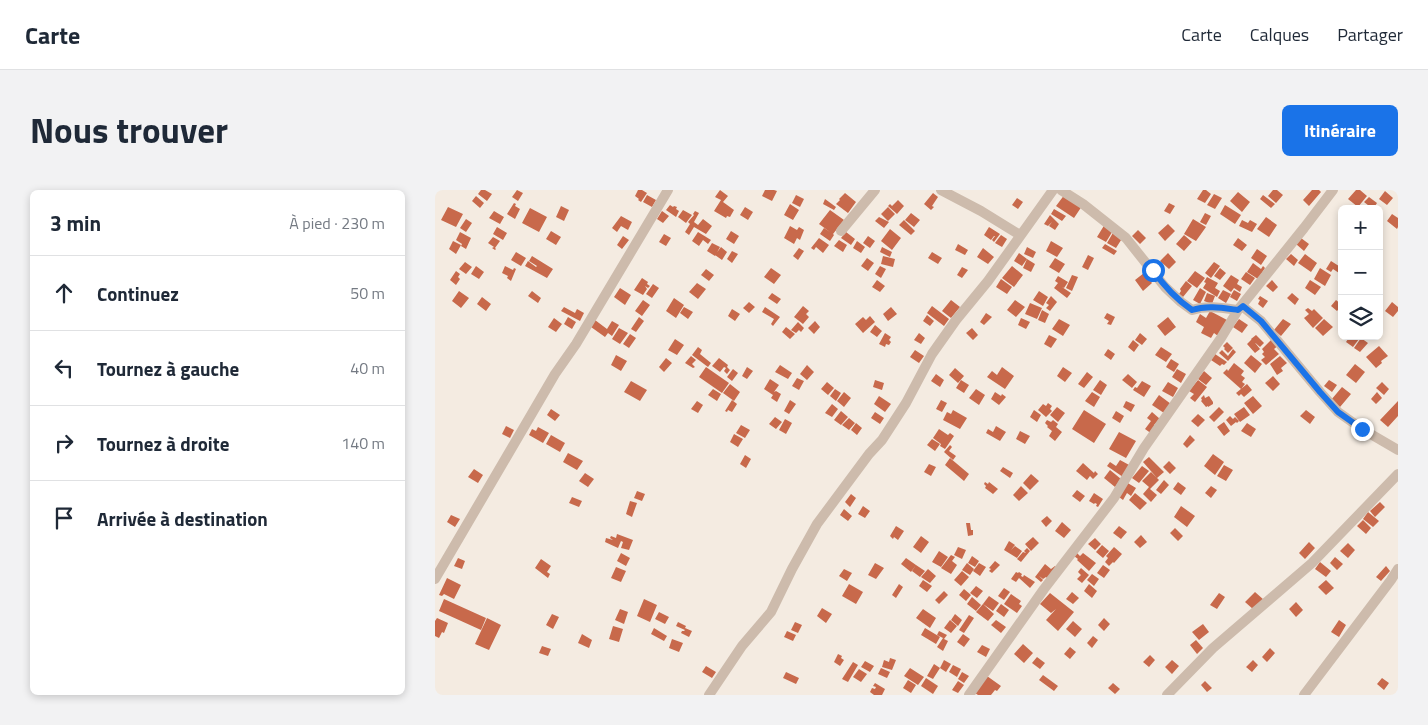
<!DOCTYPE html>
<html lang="fr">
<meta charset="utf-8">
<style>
:root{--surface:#fff;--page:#f2f2f3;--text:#1f2937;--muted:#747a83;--line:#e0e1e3;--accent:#1a73e8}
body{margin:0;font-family:"Titillium Web",sans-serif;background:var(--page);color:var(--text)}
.controls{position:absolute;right:15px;top:15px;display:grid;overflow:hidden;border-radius:8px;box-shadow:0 2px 8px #0003}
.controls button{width:45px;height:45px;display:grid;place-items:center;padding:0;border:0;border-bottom:1px solid var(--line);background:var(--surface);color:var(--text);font:25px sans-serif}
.stop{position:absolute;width:15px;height:15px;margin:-11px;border:4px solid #1a73e8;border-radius:50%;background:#fff}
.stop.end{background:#1a73e8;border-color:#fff;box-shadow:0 1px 5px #0008}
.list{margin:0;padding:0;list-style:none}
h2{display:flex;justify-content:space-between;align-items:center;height:65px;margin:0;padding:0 20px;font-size:21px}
h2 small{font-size:16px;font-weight:400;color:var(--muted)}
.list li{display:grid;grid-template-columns:32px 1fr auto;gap:15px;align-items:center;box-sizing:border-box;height:75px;padding:0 20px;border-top:1px solid var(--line)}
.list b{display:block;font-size:19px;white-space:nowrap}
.list em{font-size:16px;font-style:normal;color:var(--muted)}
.icon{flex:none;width:28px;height:28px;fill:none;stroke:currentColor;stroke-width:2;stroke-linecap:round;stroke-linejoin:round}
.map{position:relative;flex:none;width:963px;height:505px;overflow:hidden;border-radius:8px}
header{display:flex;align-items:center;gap:30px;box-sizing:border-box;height:70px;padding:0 25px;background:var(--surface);border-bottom:1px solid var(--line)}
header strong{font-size:24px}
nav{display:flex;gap:28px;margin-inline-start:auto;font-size:18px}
.intro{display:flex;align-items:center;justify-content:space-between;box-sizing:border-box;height:120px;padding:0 30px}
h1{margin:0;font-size:35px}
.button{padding:12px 22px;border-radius:8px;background:var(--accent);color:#fff;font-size:18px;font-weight:700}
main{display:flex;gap:30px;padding:0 30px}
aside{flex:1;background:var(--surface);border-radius:8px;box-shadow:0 2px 8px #0003}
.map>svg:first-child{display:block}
.building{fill:#c8694b}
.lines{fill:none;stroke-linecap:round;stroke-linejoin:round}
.street{stroke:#cdbbac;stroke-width:10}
.route{stroke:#1a73e8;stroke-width:6}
</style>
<header>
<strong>Carte</strong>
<nav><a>Carte</a><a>Calques</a><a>Partager</a></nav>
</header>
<div class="intro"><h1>Nous trouver</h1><a class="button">Itinéraire</a></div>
<main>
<aside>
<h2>3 min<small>À pied · 230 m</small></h2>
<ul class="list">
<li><svg class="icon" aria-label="ahead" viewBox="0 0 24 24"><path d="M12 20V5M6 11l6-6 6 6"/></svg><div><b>Continuez</b></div><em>50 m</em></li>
<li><svg class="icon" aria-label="left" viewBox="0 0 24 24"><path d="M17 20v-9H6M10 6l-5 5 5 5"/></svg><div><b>Tournez à gauche</b></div><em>40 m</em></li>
<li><svg class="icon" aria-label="right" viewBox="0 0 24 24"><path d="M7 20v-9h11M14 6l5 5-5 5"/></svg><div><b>Tournez à droite</b></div><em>140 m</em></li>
<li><svg class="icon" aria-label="arrive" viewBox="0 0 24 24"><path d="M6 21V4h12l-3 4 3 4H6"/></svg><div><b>Arrivée à destination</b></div></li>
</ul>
</aside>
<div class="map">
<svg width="963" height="505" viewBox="0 0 963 505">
<rect width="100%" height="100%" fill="#f4ebe1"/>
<path class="building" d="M46 0H50L57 4 52 11 43 4Z
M82 0 88 3 83 11 77 7Z
M203 0H207L212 3 206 12 203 10 204 9 200 6Z
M285 0 293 6 288 12 299 20 295 27 292 26 291 28 279 21 286 10 280 7Z
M330 0H339L342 1 337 11 327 6Z
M768 0H771L776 4 770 13 762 9Z
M838 0H842L848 5 841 13 833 6Z
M877 0H884L886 2 874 16 868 10Z
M921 0H925L932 6 923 17 913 9Z
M950 1 958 8 952 15 944 9Z
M803 2 815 12 807 22 795 11Z
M410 3 421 12 413 23 401 14 405 10 404 9Z
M498 3 503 7 497 16 499 17 496 20 489 14Z
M630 4 647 16 639 28 621 16Z
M779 4 787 8 780 19 772 15Z
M212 5 221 10 217 17 208 12Z
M361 5 369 9 365 17 357 13Z
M828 5 840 14 836 18 825 9Z
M41 6 49 13 45 18 37 11Z
M934 7 942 13 938 19 929 12Z
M582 8 588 12 583 19 577 15Z
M390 9 401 17 399 20 388 14Z
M463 10 469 16 462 24 453 16 455 14 457 16Z
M79 13 81 14 80 16 85 19 80 29 72 24Z
M734 13 740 16 735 24 729 21Z
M355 14 364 20 358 30 349 25Z
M235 15 238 17 239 16 242 17 241 19 244 21 241 27 231 20Z
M790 15 806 25 800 34 785 24Z
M126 16 134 20 129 31 121 27Z
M13 17 28 24 21 37 6 30Z
M310 17 318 22 313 30 305 25Z
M453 17 460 24 453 31 446 24Z
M95 18 112 27 104 42 87 33Z
M619 19 631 26 627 31 616 24Z
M248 20 257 25 251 33 243 27Z
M395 20 409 30 398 44 399 45 395 51 385 44 389 38 395 42 384 34Z
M59 21 69 27 65 34 54 28Z
M227 21 234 26 228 33 222 29Z
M260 21 264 23 259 32 263 35 268 29 277 36 271 44 259 37 254 45 250 42 255 34 253 32 259 25 258 24Z
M476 23 485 30 479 37 470 30Z
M770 23 776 26 771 35 765 32Z
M957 24 963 28V37L962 39 952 31Z
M615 25 624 34 620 40 614 36 617 32 613 36 609 34Z
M186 26 197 32 193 40 186 36 182 42 177 38Z
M444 27 454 32 449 38 440 31Z
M831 27 842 35 834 47 822 39Z
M31 29 37 33 31 42 25 38Z
M758 29 771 37 761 51 749 44Z
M469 30 480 41 476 45 464 35Z
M807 30 813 33 815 30 822 34 817 42 804 36Z
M670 34 679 39 671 52 662 47Z
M733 34 740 41 730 51 723 43Z
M355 36 362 40 364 37 369 40 365 50 362 48 359 54 349 48Z
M62 37 72 43 68 50 58 44Z
M554 37 565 44 559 52 557 50 560 46H559L556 50 549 45Z
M455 39 466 48 457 60 446 51Z
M703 40 711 48 705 54 697 46Z
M116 41 126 47 121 55 111 49Z
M296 41 304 46 299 54 291 49Z
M679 41 688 47 681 58 672 53Z
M25 42 36 48 31 59 26 56 27 54 21 50Z
M263 42 276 50 273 54 268 50 264 56 257 51Z
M411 42 420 49 416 55 406 48Z
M229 44 236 48 231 56 224 52Z
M566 45 572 49 567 57 560 53Z
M749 45 757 52 749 61 741 54Z
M188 46 194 50 187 59 182 55Z
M433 46 440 51 435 58 428 53Z
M58 47 65 51 60 58 61 59 60 60 57 58 59 57 53 53Z
M384 48 394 55 388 63 381 57 379 60 376 58Z
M803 48 812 55 807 61 798 55Z
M866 48 874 54 869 61 861 54Z
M404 50 412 55 408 62 399 56Z
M18 51 26 55 21 64 14 59Z
M422 51 430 57 426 63 418 58Z
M616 51 628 58 622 67 611 61Z
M277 53 285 57 280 66 272 61Z
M523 54 533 60 530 65 520 60Z
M670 54 682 61 679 65 667 58Z
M286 57 292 62 287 70 280 65Z
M447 57 457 62 455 67 445 62Z
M592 57 601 62 598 68 589 64Z
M364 58 369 61 363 70 358 66Z
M548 58 559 67 553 74 542 67Z
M822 59 832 66 826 75 816 68Z
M297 61 303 64 297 73 292 69Z
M81 62 91 68 86 76 76 70Z
M497 62 507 68 503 74 493 68Z
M584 63 592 69 587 76 579 71Z
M733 63 741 72 734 79 725 71Z
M856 64 863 70 859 76 851 69Z
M870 64 882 73 876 82 863 73Z
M653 65 659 68 653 80 647 77Z
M97 66 118 79 112 88 90 76 93 71 101 77 102 76 94 71Z
M448 66 460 69 458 77 446 74Z
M432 68 439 73 433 81 426 76Z
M620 68 630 74 624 83 614 77Z
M592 69 600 74 596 82 588 78Z
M896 71 907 78 904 83 898 79 896 82 891 79Z
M30 72 37 77 31 84 24 79Z
M779 72 785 76 776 88 770 83Z
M818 73 826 79 828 76 830 78 823 89 812 82Z
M41 76 49 82 44 89 36 84Z
M70 76 78 80 79 78 81 79 76 91 72 88 73 86 67 83Z
M445 76 451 79 446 88 440 84Z
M577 76 588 85 579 97 567 88Z
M527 77 533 80 527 88 522 85Z
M336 78 346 85 339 94 329 87Z
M785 78 791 83 785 90 779 86Z
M885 78 896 85 890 96 879 89Z
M271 79 279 85 274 91 266 85Z
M21 81 25 84 23 87 25 89 21 95 15 90Z
M760 81 770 88 762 98 752 91Z
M811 82 820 88 815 95 806 89Z
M709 83 717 93 708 101 700 90Z
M637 85 643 87 637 101 631 98Z
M796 85 804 90 802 94 807 97 805 102 799 98 796 102 788 96Z
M623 86 633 92 629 98 627 97 636 103 632 108 619 98 623 93 620 91Z
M772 87 783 93 780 98 785 101 782 107 768 98 771 93 769 92Z
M207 88 213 92 212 94 215 96 213 98 210 96 212 99 208 105 199 100Z
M566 89 577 97 572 104 561 97Z
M442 90 450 96 445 102 437 97Z
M837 90 843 97 838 102 831 96Z
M875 90 886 97 880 105 870 98Z
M751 91 757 96 748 107 744 104 746 101 745 99Z
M262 93 271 99 263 109 254 102Z
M218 94 224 98 217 108 211 104Z
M185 98 196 105 190 115 179 107Z
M765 98 771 102 765 114 758 110Z
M788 100 796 104 791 113 783 108Z
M799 100 806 104 802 111 795 107Z
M24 101 34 108 26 118 17 111Z
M97 101 106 108 103 113 93 106Z
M604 101 613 107 608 116 598 110Z
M337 103 346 109 342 114 333 108Z
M772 103 780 106 777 114 769 111Z
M857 103 864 109 860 115 852 108Z
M616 106 622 112 615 121 611 118 614 115 611 113Z
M825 106 833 111 828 118 823 114 825 110 823 109Z
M47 107 56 114 51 121 42 114Z
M239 108 249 115 241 128 231 121Z
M208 110 215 115 207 126 200 121Z
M516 110 525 117 516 128 507 121Z
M580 110 590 117 581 127 572 120Z
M901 110 907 115 902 121 896 116Z
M314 112 320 117 314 123 308 118Z
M957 112 963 117V121L958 127 950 121Z
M595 113 607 118 602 129 590 124Z
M368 116 374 121 371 124 374 127 368 134 359 127Z
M497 116 514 129 509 136 492 123Z
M129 117 140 123 142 119 149 123 145 131 126 121Z
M249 117 258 122 253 129 245 123Z
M330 117 345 127 338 136 336 134 339 129 327 122Z
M456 117 462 124 453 131 448 124Z
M873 118 877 121 879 119 888 128 878 138 869 128 874 124 870 120Z
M297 119 305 124 300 131 293 126Z
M607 120 614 124 610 133 603 130Z
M775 121 792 130 783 146 779 143 776 148 766 143 769 137 761 132 765 124 771 128Z
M551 123 557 127 549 135 545 132Z
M672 123 680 127 676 135 672 134 674 131 669 128Z
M492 125 499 131 495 136 488 131Z
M435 126 440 132 428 143 420 134 428 127 431 130Z
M133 127 141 132 137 139 129 134Z
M204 127 209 131 201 142 196 139Z
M733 127 741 137 730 146 722 136Z
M119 128 127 134 121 142 113 137Z
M586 128 595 132 591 139 583 135Z
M624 129 635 135 628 146 617 139Z
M804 129 813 135 807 143 798 137Z
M848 129 856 134 846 146 839 140Z
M889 129 898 137 888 146 880 138Z
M160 130 172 139 177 131 184 135 177 146 173 143 170 147 156 137Z
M380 131 385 137 379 144 373 138Z
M363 132 369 138 366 142 364 140 361 143 356 140Z
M440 135 447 141 442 147 435 142Z
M351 137 360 144 355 149 347 142Z
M184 138 193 143 185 154 177 149Z
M537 138 543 145 538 150 531 143Z
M450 143 456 147 454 150 456 152 454 155 451 154 450 157 444 154Z
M484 143 490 148 486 154 479 150Z
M705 143 712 149 707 155 700 150Z
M195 144 201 148 194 158 188 154Z
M614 145 622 149 616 158 609 154Z
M821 145 829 153 825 157 816 149Z
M915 146H920L924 149 918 157 911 152Z
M838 148 844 155 839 159 844 164 831 175 826 170 830 167 827 164 829 162 827 159Z
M926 148 933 153 925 162 919 158Z
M240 149 249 155 242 165 233 160Z
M817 149 825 159 820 163 812 154Z
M698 150 704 155 699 162 693 157Z
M792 152 798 158 793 163 789 159 790 158 788 156Z
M944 156 953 166 946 171 947 173 941 178 931 167Z
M263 157 267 160 265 164 276 173 273 177 257 165Z
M726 157 737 164 731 172 720 165Z
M673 159 680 164 676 170 669 165Z
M798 159 801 162 793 171 784 163 787 160 793 166Z
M480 160 489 166 484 173 475 167Z
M780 164 792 172 789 175 787 174 785 176 776 170Z
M181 165 192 171 186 181 176 175Z
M816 165 827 174 820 183 809 173Z
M256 166 261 170 257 174 260 177 258 178 250 173Z
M845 166 852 173 846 178 848 181 842 185 835 174Z
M231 168 237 173 229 182 224 177Z
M284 168 293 175 292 177 295 180 292 184 289 181 291 178 289 177 285 182 277 176Z
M736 169 744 174 739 182 731 177Z
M799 173 809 181 806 185 810 188 807 192 810 194 806 199 788 183 792 179 793 181Z
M920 174 930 182 921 193 911 185Z
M345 175 357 183 353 189 340 182Z
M372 175 379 182 372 190 365 184Z
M271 177 294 193 287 203 264 187Z
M312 177 318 181 312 189 307 186Z
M567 177 579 186 570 199 552 187 557 181 562 185Z
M628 177 637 183 630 192 622 186Z
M520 178 529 186 523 193 514 185Z
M298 179 303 183 297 191 292 187Z
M742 179 751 184 746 193 737 187Z
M769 181 777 188 771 195 763 189Z
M652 182 658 187 649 198 643 194Z
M501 184 509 190 505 197 496 191Z
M693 184 702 192 697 198 687 190Z
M838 186 845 194 838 201 830 193Z
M362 188 369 191 364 200 357 196Z
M335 189 344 195 339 202 341 201 346 204 342 212 336 208 338 205 329 199Z
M440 190 449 193 447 200 438 197Z
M526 190 534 195 529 203 521 198Z
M665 190 672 195 666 205 658 200Z
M763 190 772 197 760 212 755 208 759 204 754 201Z
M894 190 902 195 897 202 889 196Z
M196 191 212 200 205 211 189 202Z
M707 191 716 196 709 207 698 200 700 197 702 198Z
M392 192 399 198 393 205 386 199Z
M733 192 743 198 738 207 727 201Z
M947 192 954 199 949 205 941 198Z
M295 194 305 202 299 211 288 203Z
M812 194 817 200 809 207 806 204 804 206 801 203Z
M907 197 916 204 905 217 896 210Z
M278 199 286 204 282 211 273 205Z
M400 199 406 203 401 211 395 206Z
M541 199 550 205 544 215 534 208Z
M409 202 416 208 409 217 402 211Z
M560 202 566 206 567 204 571 207 564 215 556 209Z
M657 202 665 207 659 217 650 211Z
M942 202 947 208 941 214 936 209Z
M724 205 736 214 729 223 717 215Z
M769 205 770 208 774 206 778 212V214L773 217V216L771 217 766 211 767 210 766 208Z
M444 206 456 214 450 222 439 214Z
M818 206 827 216 818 224 809 213Z
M297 210 302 214 297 222 293 220 292 222 290 221Z
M355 210 361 214 354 224 349 221Z
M506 210 512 213 507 222 501 219Z
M262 211 268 215 263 223 256 219Z
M691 211 700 215 696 222 688 217Z
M963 211V226L953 237 945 230Z
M613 213 617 216 615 219 617 221 611 227 603 220 608 214 611 216Z
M397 214 403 219 397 227 390 223Z
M622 217 630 223 623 232 615 225Z
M784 217 789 222 779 232 774 227Z
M809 217 815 225 805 232 799 224Z
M116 219 125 225 120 231 112 225Z
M518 220 532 228 525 239 508 230 512 222 516 224Z
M599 220 606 225 602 232 595 227Z
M649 220 671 234 659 253 637 239Z
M871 220 880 227 875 234 865 226Z
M406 221 413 227 406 235 399 230Z
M681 221 689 226 685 233 677 228Z
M440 222 449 228 445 234 436 228Z
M717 222 725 229 719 235 723 238 717 244 710 239 716 231 712 228Z
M763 224 770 230 763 237 756 231Z
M795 226 798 229 800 227 804 231 802 233 801 232 796 236 791 230Z
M340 227 347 232 341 239 334 234Z
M414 228 420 233 414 240 407 235Z
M350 229 357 233 351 244 344 240Z
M612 230 616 232 618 230 623 234 621 237 627 242 620 251 614 246 617 241 612 237 613 236 610 233Z
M789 232 795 241 789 246 782 237Z
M421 233 427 238 422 245 416 240Z
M812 233 821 239 816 247 806 241Z
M306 235 315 240 310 248 301 243Z
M71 236 79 240 75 248 67 244Z
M561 236 571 242 565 251 551 243 553 239 558 242Z
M103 237 114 243 108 253 94 245 97 239 101 241Z
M504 239 513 245 515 243 519 246 510 259 505 256 506 254 498 248Z
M585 241 595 246 590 254 581 249Z
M684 242 701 251 691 268 674 259Z
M299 244 308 249 303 257 295 252Z
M116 245 130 253 125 262 111 254Z
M755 245 760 250 752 258 748 254Z
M497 249 505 254 500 261 492 255Z
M515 255 517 257 514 261 521 266 518 270 509 262Z
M133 263 148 271 142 280 128 272Z
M778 264 789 272 780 285 769 276Z
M310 265 316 269 311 278 305 274Z
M714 267 729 282 722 288 708 272Z
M515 268 534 284 529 291 510 275Z
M685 270 696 276 688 287 672 276 675 272 681 276Z
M734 271 741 278 735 284 728 277Z
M648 273 659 283 660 281 663 284 658 289 655 286 652 290 641 281Z
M494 274 501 277 496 286 489 282Z
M789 275 798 280 791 291 782 286Z
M707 276 714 281 704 293 697 288Z
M568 277 578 283 575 288 565 281Z
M39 279 48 285 43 293 33 287Z
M675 280 686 289 680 297 669 288Z
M716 282 724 290 715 299 722 305 716 312 708 304 714 297 707 291Z
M150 283 159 289 153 297 144 291Z
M596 284 604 291 595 300 588 293Z
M729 290 734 295 726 304 721 300Z
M550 292 553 294 554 292 563 299 558 304 550 298 551 296 549 294Z
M691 292 701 298 696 306 692 303 688 310 684 307Z
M743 292 751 298 746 305 738 299Z
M586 296 593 303 584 311 578 305Z
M776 296 782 300 776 308 770 303Z
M642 300 650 306 645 312 637 306Z
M202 301 210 304 207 311 199 308Z
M659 303 668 309 663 317 661 316 662 314 660 313 659 314 654 311Z
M700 303 712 313 705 320 694 310Z
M416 304 421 308 415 317 410 312Z
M137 307 147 311 144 317 134 313Z
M195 311 202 313 197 327 191 324Z
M945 312 950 317 940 327 935 321Z
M428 316 435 321 430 328 423 324Z
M746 316 760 326 752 337 739 327Z
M409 319 417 326 413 331 405 325Z
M933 322 944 331 938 337 928 329Z
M16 325 25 329 20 337 12 332Z
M612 326 617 331 611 337 606 331Z
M928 330 936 338 931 344 922 336Z
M627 332 636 340 629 348 620 341Z
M531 333H535L536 340H538V345L533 346Z
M461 336 469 341 463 350 459 347 458 349 455 346Z
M684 336 692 342 686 349 678 343Z
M740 338 748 346 743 351 735 343Z
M182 344 198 350 194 360 186 358 188 352 186 351 183 358 170 352 171 348 178 350 175 348 176 346 181 348Z
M706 345 712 352 705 358 699 352Z
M486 346 494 352 486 363 478 357Z
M598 347 604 353 596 361 590 354Z
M660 348 666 354 660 360 653 354Z
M574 351 580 355 576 360 580 356 587 361 582 368 569 360Z
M874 352 880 358 870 369 864 363Z
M913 353 920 360 913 368 905 361Z
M667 355 674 361 668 368 661 362Z
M523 357 531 360 527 369 519 365Z
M679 357 687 364 679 373 678 372 674 376 670 372 673 368 671 366Z
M592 358 595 361 586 372 582 369 588 362 591 363 589 361Z
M504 361 513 367 506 377 497 372Z
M186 363 195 368 191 376 182 371Z
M642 363 645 366 648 363 661 373 654 381 642 370 643 369 639 366Z
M516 365 520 367 517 371 522 375 516 384 506 378Z
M537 366 544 371 540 377 533 373Z
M900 367 908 374 902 380 895 373Z
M23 368 30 371 27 379 19 376Z
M471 368 481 375 476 382 466 374Z
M106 369 116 376 112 382 115 384 113 388 100 378Z
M560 371 565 375 557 383 554 381 556 379 554 378Z
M885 372 896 381 891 387 880 379Z
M440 373 449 378 441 389 433 385Z
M532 373 539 379 535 385 527 380Z
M544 373 551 377 545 386 538 381Z
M610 374 616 379 620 376 622 378 613 389 611 387 608 389 604 386 608 390 606 392 600 387Z
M481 375 490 381 485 387 477 381Z
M668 375 675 380 669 388 662 383Z
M951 376 955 381 946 391 941 387Z
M181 377 191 381 186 392 176 388Z
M646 378 654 385 647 393 642 389 646 385 643 382Z
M409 379 417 383 412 391 404 386Z
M493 379 501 386 495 393 486 387Z
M527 381 534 387 526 396 519 390Z
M581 382 583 383 584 382 587 384 586 386 588 387 589 385 600 392 595 398 584 388 581 392 576 389Z
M657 384 664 389 659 396 652 390Z
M12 388 26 395 19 409 9 404 7 406 4 405Z
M488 390 497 396 492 402 484 396Z
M891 390 899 398 891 405 883 397Z
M414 394 428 402 421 414 407 406Z
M464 394 468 397 461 408 457 405Z
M654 394 662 401 657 408 649 401Z
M541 396 548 401 542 408 535 403Z
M569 398 575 402 569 410 563 406Z
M529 399 536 405 531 411 524 405Z
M509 401 513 405 504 414 500 410Z
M637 402 644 408 638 414 631 409Z
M820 402 829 410 819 420 810 412Z
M615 403 639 422 623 441 611 430 621 419 616 423 605 414Z
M784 403 790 407 782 419 775 415Z
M576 404 586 411 584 414 587 416 582 423 569 414Z
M554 406 564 413 558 421 548 414Z
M537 407 546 415 541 421 532 414Z
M9 409 51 428 46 440 4 421Z
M209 409 222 415 215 432 202 426Z
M861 412 868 420 861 427 854 419Z
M548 414 559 424 553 431 541 422Z
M566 414 574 420 569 427 561 421Z
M387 418 397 424 391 433 382 426Z
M185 419 193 422 189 434 180 430Z
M488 419 501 428 495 438 481 428Z
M224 422 234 427 230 434 220 429Z
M117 424 124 427 118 439 111 435Z
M520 424 527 430 523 436 516 430Z
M534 425 539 428 529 443 524 440Z
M2 428 13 433 9 443 7 442 4 448 0 446V431Z
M52 428 66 435 54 460 40 454Z
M669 428 675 434 669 441 663 435Z
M515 430 522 436 516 443 509 438Z
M561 430 571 437 566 443 556 435Z
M904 430 911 435 904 447 896 442Z
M638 431 647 439 640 447 631 439Z
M243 432 251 436 250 438 257 441 254 447 246 443 247 441H249L250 440 241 436Z
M360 432 367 435 363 443 356 440Z
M768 434 774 442 764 450 757 442Z
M178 436 188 439 184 452 174 449Z
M219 438 232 446 229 451 216 444Z
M490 438 505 447 501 454 486 445Z
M352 441 361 445 358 451 349 447Z
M504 441 512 445 509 449 513 451 508 461 502 457 508 448 502 445Z
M147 444 157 450 154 458 143 453Z
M528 444 535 449 529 457 522 452Z
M658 446 663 450 657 458 652 453Z
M237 449 248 453 244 462 234 458Z
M761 450 768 458 762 464 755 455Z
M588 454 598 463 589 473 579 464Z
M547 455 555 459 551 467 542 462Z
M107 456 116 459 113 466 104 463Z
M635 457 641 462 635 469 629 464Z
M835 458 840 463 832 472 827 467Z
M403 464 407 466 406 468 409 470 405 476 399 472Z
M715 465 720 470 714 477 708 472Z
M602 467 610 473 605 479 597 473Z
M455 468 461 470 457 480 447 477 449 470 454 472Z
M509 470 516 474 511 482 505 478Z
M737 470 744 476 737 484 730 477Z
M818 470 823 475 817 482 811 477Z
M430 471 439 476 435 482 426 477Z
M418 472 423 475 413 492 407 489Z
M499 474 505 478 498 489 492 486Z
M518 475 526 479 522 487 514 482Z
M271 476 281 482 277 488 267 482Z
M446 478 455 482 452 488 443 484Z
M475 478 489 487 483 495 469 486Z
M424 479 432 484 426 492 418 487Z
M351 482 364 488 361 494 348 488Z
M527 482 534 486 529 493 523 489Z
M608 485 623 496 619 501 604 490Z
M552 486 566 496 562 501 560 500 556 505H543L540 503Z
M491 488 503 496 498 504 486 496Z
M947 488 954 493 949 500 942 494Z
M473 490 481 495 476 503 468 498Z
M523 491 529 495 523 503 517 500Z
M770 491 777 498 772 502 766 495Z
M440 493 450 499 447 505H439L435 502 437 498 440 499 441 497 438 496Z
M678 493 685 499 680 504 673 498Z"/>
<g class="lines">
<path class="street" d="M506 0 546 21 585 45
M626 0 648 14 691 48 730 97 746 112 757 120C772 115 788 118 803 120
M406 41 440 0
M807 116 826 131 885 202 903 222 927 239 963 260
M0 389 120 184 141 154 233 0
M274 505 307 456 336 422 357 379 382 334 434 264 447 250 471 213 497 164 521 130 553 91 618 0
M534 505 609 399 679 308 709 258 786 148 803 120 869 38 898 0
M732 505 778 458 877 373 963 284
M869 505 956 390 963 379"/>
</g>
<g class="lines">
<path class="route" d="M718 80C729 96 741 109 757 120 772 115 788 118 803 120L808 116 826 131 885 202 903 222 927 239"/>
</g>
</svg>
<div class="controls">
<button>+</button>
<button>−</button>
<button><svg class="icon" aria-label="layers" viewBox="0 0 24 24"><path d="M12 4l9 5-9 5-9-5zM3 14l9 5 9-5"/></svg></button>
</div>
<div class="stop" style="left:718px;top:80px"></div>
<div class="stop end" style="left:927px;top:239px"></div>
</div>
</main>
